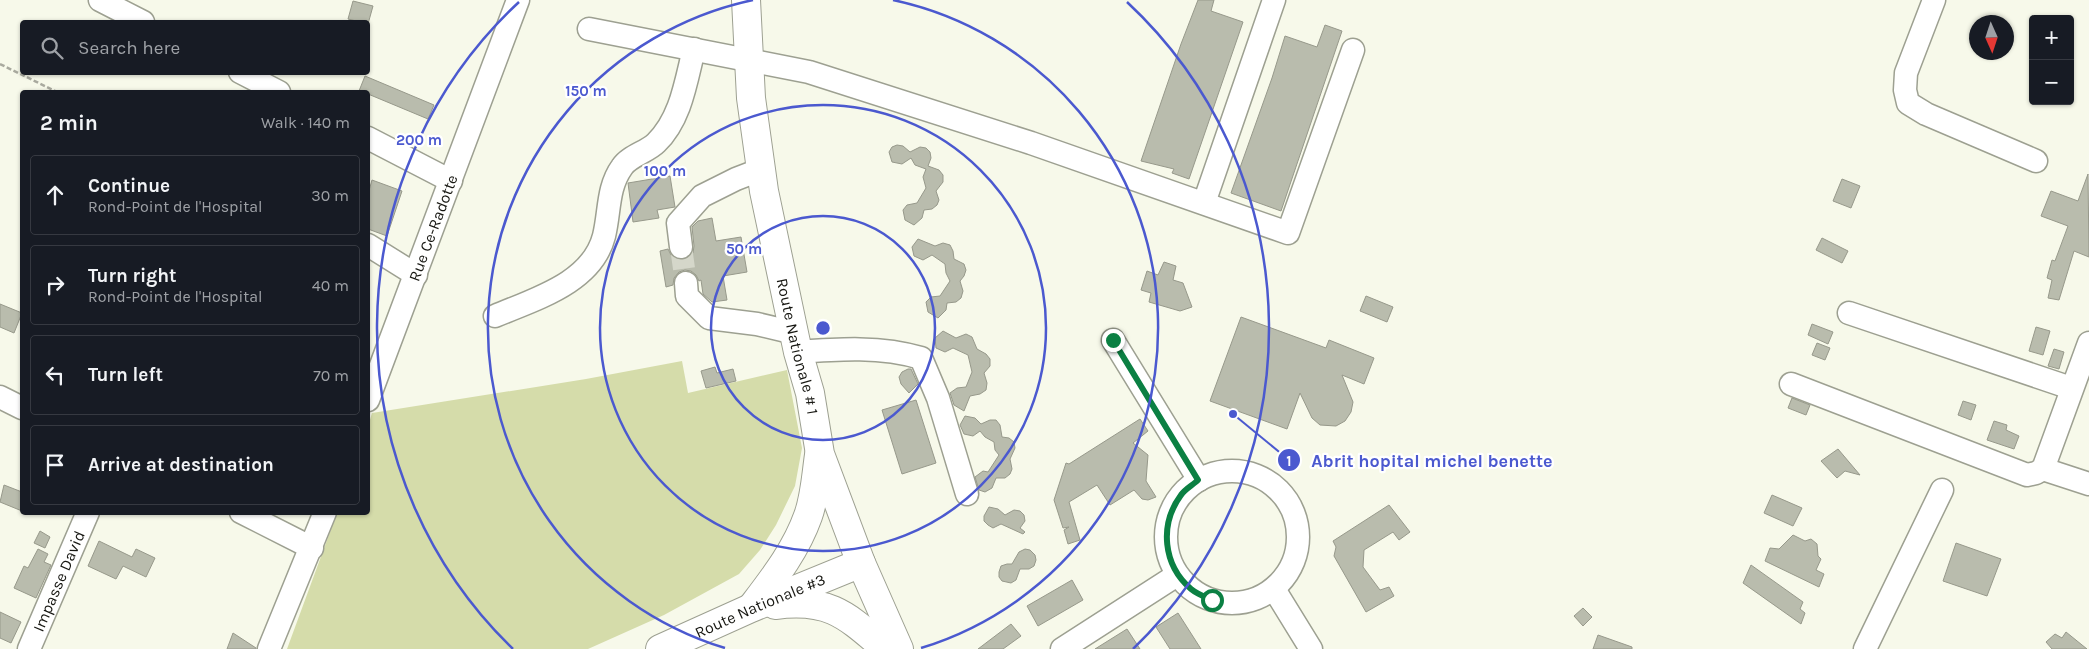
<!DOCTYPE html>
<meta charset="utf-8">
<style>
:root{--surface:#171b24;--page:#242831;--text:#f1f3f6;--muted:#9ea1a6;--line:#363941}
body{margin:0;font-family:Karla,sans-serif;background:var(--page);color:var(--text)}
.controls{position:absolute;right:15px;top:15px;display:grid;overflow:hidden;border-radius:5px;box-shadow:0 1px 4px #0004}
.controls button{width:45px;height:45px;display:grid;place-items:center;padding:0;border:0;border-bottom:1px solid var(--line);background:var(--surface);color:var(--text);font:25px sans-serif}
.compass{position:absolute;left:1969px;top:15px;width:45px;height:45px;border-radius:50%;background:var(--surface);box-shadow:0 1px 4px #0004;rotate:177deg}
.stop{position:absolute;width:15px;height:15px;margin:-11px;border:4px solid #0b8043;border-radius:50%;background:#fff}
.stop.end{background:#0b8043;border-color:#fff;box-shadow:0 1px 5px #0008}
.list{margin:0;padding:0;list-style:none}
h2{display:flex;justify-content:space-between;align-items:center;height:65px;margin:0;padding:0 20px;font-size:21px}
h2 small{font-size:16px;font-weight:400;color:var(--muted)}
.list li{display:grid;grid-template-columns:32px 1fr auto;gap:15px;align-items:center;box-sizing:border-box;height:80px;margin:0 10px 10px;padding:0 10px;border:1px solid var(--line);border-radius:5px}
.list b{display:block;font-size:19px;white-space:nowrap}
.list p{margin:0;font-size:16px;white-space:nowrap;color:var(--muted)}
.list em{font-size:16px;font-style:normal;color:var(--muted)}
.icon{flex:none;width:28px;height:28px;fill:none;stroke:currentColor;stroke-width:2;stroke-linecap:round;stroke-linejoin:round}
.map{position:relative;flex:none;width:2089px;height:649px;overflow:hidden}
.search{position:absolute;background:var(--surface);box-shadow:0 1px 4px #0004;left:20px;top:20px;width:350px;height:55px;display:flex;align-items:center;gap:12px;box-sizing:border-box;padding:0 18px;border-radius:5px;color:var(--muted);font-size:19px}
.panel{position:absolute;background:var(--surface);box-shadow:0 1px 4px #0004;left:20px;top:90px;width:350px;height:425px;border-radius:5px}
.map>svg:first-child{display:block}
.green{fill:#d5dcaa}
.building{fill:#b9bcad;stroke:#97998b}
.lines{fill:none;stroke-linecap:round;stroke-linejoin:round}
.minor-tunnel{stroke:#d5d7ca;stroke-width:22;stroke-dasharray:22 11;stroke-linecap:butt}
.minor-casing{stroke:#9da091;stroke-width:25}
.major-casing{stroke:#9da091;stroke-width:30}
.path{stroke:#a9aa9f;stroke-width:2.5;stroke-dasharray:5 2.5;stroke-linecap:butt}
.minor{stroke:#fff;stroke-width:22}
.major{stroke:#fff;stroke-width:28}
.route{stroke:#0b8043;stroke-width:6}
.ring{fill:none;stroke:#4b59cf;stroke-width:2.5}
.labels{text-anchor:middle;stroke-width:4.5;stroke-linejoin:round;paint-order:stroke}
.street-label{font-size:16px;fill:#171712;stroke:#fff}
.centre{fill:#4b59cf;stroke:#fff;stroke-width:2.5}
.ring-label{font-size:15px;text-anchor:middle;font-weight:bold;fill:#4b59cf;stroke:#fff;stroke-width:4.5;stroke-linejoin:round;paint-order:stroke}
.leader{fill:none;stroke:#4b59cf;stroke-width:2}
.callout-dot{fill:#4b59cf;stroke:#fff;stroke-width:2}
.mark-label{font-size:15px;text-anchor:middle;font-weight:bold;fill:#fff}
.callout-label{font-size:18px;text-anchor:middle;font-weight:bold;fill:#4b59cf;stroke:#fff;stroke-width:4.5;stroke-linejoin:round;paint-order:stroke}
</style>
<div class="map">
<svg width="2089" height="649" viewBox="0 0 2089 649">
<rect width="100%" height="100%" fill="#f7f9ea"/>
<path class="green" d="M682 361 688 393 787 370 802 448 795 486 776 525 760 550 739 574 664 615 588 649H287L337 513 368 512V426L372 413 586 379Z"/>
<path class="building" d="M1198 0H1214L1211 11 1243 22 1189 179 1172 173 1174 169 1141 161 1181 44Z
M353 1 373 6 368 24 348 19Z
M1325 25 1342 31 1281 211 1231 193 1272 78 1285 36 1317 47Z
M365 76 434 105 428 119 368 94V92L359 91Z
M897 145 903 146 910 152 920 147 926 148 930 152 931 158 928 166 939 170 943 175V182L936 191 939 200 937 205 932 209 924 210 922 218 914 225 905 220 903 210 907 205 917 203 926 188 923 177 926 169 915 165 911 158 902 164 892 162 889 152 892 147Z
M2088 174 2089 257 2074 251 2059 300 2048 298 2052 280 2047 278 2052 260 2055 261 2068 226 2041 216 2051 191 2078 201Z
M670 176 675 207 657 210 659 218 633 222 628 183Z
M1842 179 1860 186 1851 208 1833 201Z
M372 180 402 191 387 236 368 229V194Z
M712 218 716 241 741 237 747 272 723 276 727 300 712 302 703 294 701 280 699 281 696 275 691 271 685 270 679 272 674 278 673 285 666 287 660 251 668 249 671 255 676 259 682 260 688 258 693 253 694 246 692 227 698 221Z
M1822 238 1848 251 1842 263 1816 250Z
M918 239 935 246 943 243 950 245 953 251 954 259 964 264 966 270 964 276 960 281 963 291 961 298 956 302 947 303 946 310 938 318 928 312 926 302 931 297 940 296 950 281 946 273 945 264 932 255 923 260 914 256 912 247Z
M1164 262 1176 266 1173 280 1183 283 1192 307 1180 311 1149 302 1151 293 1141 290 1147 271 1158 275Z
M1366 296 1393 307 1387 322 1360 311Z
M0 304 22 313 14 333 0 327Z
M1241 317 1326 348 1329 340 1374 358 1364 384 1342 375 1353 402 1351 412 1345 421 1336 426 1320 425 1312 418 1300 393 1287 429 1210 401Z
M1812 324 1833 332 1828 344 1808 335Z
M2036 327 2050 331 2043 355 2029 351Z
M943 331 956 338 966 334 972 337 977 349 986 354 990 359V366L984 373 987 383 986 390 980 394 970 396 964 411 954 405 950 393 957 388 966 387 972 372 968 355 953 348 945 352 936 348 935 338Z
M1817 343 1830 348 1825 360 1812 355Z
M2054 349 2064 352 2059 369 2048 366Z
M715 367 717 373 733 369 736 381 706 388 701 371Z
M908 369H911L918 384 909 393 901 384 899 377 902 372Z
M1792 398 1810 405 1806 415 1788 408Z
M916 400 936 463 902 474 882 410Z
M1963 401 1976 405 1971 420 1958 415Z
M965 416 975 418 981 424 990 420H996L1000 425 1002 437 1009 438 1014 442 1015 448 1010 459 1012 469 1010 474 1005 478H996L992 488 985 492 979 490 975 477 983 471 988 472 999 455 995 450 994 442 985 437 980 431 973 436 964 434 960 425Z
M1140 419 1148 431 1133 443 1148 455 1146 481 1156 497 1148 500 1142 499 1134 490 1110 505 1097 485 1069 502 1080 540 1068 544 1064 530 1069 527 1063 528 1054 500 1066 463 1069 464Z
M1994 421 2007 425 2006 430 2019 436 2014 449 1987 440Z
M1838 449 1860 475 1845 471 1837 478 1821 461Z
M4 485 22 492V511L0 502Z
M1772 495 1802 508 1793 526 1764 513Z
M1389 505 1410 532 1399 540 1393 532 1364 550 1363 567 1380 590 1389 587 1394 596 1366 612 1334 556 1336 547 1333 541Z
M989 507 998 509 1005 515 1014 510 1020 511 1024 515 1025 521 1020 528 1025 532 1023 534 1001 524 993 528 988 525 984 521V516Z
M40 531 50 537 45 548 34 543Z
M1793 535 1805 541 1811 539 1817 544 1818 556 1821 559 1816 570 1824 574 1819 587 1765 561 1770 548 1779 549Z
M99 541 132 557 136 549 155 558 146 577 123 566 116 579 88 566Z
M1956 543 2001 559 1987 596 1943 581Z
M38 549 48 554 44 562 51 565 36 598 14 588 24 566 28 568Z
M1025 549 1030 550 1035 555 1036 560 1034 566 1029 569H1020L1016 580 1011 583 1002 581 999 577V572L1001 566 1007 564H1012L1019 552Z
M1751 565 1803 602 1800 609 1805 613 1801 624 1743 583Z
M1072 580 1083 600 1038 626 1027 606Z
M1583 608 1592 617 1583 626 1574 616Z
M0 612 21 622 11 643 0 638Z
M1178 613 1201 649H1170L1156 627Z
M1011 624 1021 636 1003 649H978Z
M1127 629 1140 649H1095Z
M2066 632 2087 649H2052L2046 642 2055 634 2062 638Z
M233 633 256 648V649H227Z
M1598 635 1632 647V649H1593Z"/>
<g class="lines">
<path class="minor-tunnel" d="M681 247 686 283"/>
<defs>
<g id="minor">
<path d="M100 0 143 22"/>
<path d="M1934 0 1906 73 1905 90 1908 103 1926 114 2036 161"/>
<path d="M589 29 809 72 1031 143 1288 233 1353 50"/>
<path d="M240 72 279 92"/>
<path d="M368 138 451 181"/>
<path d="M1204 203 1274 0"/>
<path d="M368 245 416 275"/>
<path d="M681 247 678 223 702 196 736 179 762 169"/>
<path d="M686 283 687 296 709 318 757 324 795 333"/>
<path d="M1849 313 2071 388"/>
<path d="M495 316C535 299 592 283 604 236 610 212 607 188 622 167 629 156 647 152 656 143 681 119 686 81 694 49"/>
<path d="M1113 340 1199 480"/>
<path d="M798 352C839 349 881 346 921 358L938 398 967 494"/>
<path d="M1791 384 2027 475 2036 473 2043 469 2089 343"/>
<path d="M0 397 22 408"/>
<path id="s1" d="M368 400 518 0"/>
<path d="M2043 469 2089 484"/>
<circle cx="1232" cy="537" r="66"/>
<path d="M241 512 312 548"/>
<path d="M1274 589 1311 649"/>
<path id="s2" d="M29 649 88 512"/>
<path d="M269 649 325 512"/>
<path d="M1062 649 1177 575"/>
<path d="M1865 649 1942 490"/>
</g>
<g id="major">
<path id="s3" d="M746 0 751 98 764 191 798 352 810 393 820 454 861 563 899 649"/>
<path d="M775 605C830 598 846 615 886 649"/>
<path d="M752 607C774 578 796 550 808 516 815 497 816 475 819 455"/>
<path id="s4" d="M660 649 751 608 861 563"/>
</g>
</defs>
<use href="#minor" class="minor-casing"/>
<use href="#major" class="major-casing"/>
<path class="path" d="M0 64 57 92"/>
<use href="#minor" class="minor"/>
<use href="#major" class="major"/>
</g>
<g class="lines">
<path class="route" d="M1113 340 1198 480C1193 485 1185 489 1181 495 1159 525 1163 565 1191 589 1197 594 1205 597 1212 600"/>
</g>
<g class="ring">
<circle cx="823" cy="328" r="112"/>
<circle cx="823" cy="328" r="223"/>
<path d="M725 648A335 335 0 0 1 753 0M893 0A335 335 0 0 1 921 648"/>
<path d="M513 649A446 446 0 0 1 519 2M1127 2A446 446 0 0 1 1133 649"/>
</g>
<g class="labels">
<g class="street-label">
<text dy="6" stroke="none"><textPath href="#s1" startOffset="184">Rue Ce-Radotte</textPath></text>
<text dy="6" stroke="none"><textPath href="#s3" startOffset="351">Route Nationale # 1</textPath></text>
<text dy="6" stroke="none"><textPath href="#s2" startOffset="74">Impasse David</textPath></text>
<text dy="6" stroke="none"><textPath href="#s4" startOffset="109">Route Nationale #3</textPath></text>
</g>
</g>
<circle cx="823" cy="328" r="8" class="centre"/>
<g class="ring-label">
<text x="586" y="96">150 m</text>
<text x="419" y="145">200 m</text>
<text x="665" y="176">100 m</text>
<text x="744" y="254">50 m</text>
</g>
<path class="leader" d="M1233 414L1289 460"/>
<g class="callout-dot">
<circle cx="1233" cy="414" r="5"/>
<circle cx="1289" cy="460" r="12"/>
</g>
<g class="mark-label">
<text x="1289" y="466">1</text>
</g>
<g class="callout-label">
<text x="1432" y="467">Abrit hopital michel benette</text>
</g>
</svg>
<div class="controls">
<button>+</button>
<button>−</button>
</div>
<svg class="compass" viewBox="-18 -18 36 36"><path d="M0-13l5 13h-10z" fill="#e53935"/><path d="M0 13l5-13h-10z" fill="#9ea1a6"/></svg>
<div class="stop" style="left:1212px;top:600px"></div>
<div class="stop end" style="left:1113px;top:340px"></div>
<div class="search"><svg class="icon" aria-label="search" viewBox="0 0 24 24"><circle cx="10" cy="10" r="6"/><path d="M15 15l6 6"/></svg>Search here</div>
<section class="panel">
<h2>2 min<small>Walk · 140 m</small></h2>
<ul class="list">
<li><svg class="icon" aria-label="ahead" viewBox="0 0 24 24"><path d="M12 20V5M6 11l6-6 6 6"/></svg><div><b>Continue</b><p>Rond-Point de l'Hospital</p></div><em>30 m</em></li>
<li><svg class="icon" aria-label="right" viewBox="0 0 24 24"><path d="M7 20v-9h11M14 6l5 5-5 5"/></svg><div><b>Turn right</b><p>Rond-Point de l'Hospital</p></div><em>40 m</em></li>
<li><svg class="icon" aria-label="left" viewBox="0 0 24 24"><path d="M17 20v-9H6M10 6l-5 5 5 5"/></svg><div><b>Turn left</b></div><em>70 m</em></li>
<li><svg class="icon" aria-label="arrive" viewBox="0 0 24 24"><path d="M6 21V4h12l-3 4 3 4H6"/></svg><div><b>Arrive at destination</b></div></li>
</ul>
</section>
</div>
